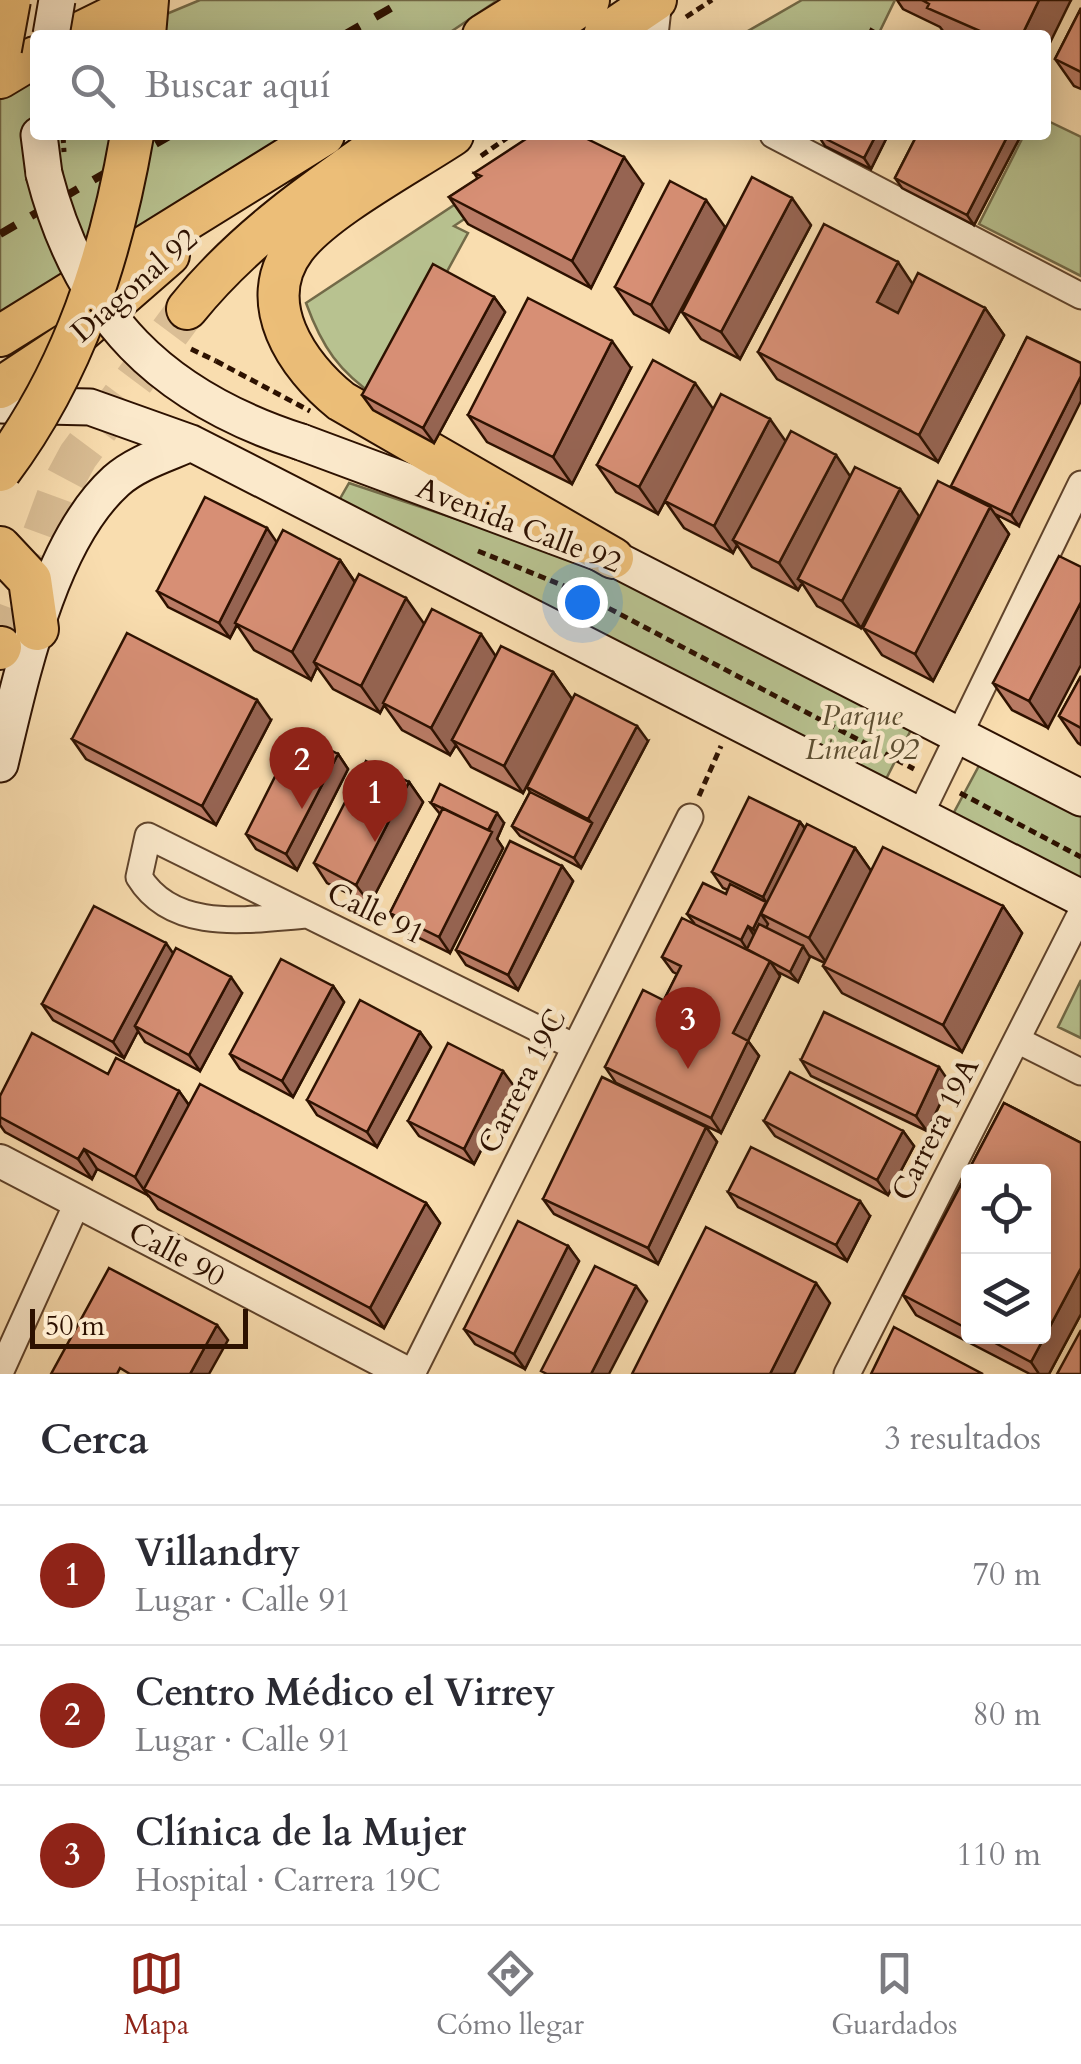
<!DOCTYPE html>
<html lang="es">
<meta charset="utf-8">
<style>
:root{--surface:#fff;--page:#f2f2f3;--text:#2b2b33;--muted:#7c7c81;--line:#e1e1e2;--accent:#8f2418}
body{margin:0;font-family:Cardo,serif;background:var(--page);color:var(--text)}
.controls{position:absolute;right:30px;bottom:30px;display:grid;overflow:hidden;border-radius:10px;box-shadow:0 5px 25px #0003}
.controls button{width:90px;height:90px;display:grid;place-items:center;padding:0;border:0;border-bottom:2px solid var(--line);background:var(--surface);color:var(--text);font:50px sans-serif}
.scale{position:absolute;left:30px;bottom:25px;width:218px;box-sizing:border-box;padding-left:10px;border:5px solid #2d1100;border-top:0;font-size:28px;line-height:35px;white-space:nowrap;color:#2d1100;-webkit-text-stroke:8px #fbe9cb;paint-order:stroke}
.you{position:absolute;left:582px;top:602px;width:35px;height:35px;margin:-25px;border:8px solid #fff;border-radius:50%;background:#1a73e8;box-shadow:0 0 0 15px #1a73e833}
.badge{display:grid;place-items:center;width:65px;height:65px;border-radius:50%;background:var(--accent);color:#fff;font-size:32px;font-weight:700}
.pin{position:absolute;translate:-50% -82px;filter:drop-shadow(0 2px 5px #0008)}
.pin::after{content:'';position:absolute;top:52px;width:35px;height:30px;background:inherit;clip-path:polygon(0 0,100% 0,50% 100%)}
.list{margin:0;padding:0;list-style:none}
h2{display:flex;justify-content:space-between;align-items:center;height:130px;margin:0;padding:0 40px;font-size:42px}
h2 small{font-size:32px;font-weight:400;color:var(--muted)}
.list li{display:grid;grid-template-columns:65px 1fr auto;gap:30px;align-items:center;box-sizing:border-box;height:140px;padding:0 40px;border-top:2px solid var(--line)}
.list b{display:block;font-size:38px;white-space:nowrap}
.list p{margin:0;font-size:32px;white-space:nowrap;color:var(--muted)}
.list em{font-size:32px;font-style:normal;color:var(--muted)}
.icon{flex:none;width:55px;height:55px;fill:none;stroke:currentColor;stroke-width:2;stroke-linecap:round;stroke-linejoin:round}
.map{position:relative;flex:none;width:1081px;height:1374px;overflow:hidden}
.search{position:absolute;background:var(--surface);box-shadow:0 5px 25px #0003;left:30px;right:30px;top:30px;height:110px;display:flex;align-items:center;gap:25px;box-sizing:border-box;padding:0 35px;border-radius:10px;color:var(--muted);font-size:38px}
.sheet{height:550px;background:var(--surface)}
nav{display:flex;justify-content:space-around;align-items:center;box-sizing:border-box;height:140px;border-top:2px solid var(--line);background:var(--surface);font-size:28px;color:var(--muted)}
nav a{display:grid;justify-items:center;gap:5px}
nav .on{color:var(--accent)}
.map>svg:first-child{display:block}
.green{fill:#b8c290;stroke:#726a48;stroke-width:2.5}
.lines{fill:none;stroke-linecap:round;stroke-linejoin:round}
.primary-tunnel{stroke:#dabe95;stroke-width:40;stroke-dasharray:40 20;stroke-linecap:butt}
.minor-casing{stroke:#60442c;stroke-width:29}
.tertiary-casing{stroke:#60442c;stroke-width:36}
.secondary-casing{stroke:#2d1100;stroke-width:39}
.primary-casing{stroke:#2d1100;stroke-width:44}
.trunk-casing{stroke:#2d1100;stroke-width:46}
.path{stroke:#2d1100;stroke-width:5;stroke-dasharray:8 5;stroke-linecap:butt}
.minor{stroke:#fbe9cb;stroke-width:25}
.tertiary{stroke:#fbe9cb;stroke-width:32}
.secondary{stroke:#fbe9cb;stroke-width:35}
.primary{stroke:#ecbe78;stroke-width:40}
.trunk{stroke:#ecbe78;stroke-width:42}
.rail{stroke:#2d1100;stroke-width:8;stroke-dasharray:18 18;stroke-linecap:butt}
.secondary-bridge-casing{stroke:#2d1100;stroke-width:39;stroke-linecap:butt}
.trunk-bridge-casing{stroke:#2d1100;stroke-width:46;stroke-linecap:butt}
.path-bridge{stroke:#2d1100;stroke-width:5;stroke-dasharray:8 5;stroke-linecap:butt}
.secondary-bridge{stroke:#fbe9cb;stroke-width:35}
.trunk-bridge{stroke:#ecbe78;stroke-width:42}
.wall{fill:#b97b65;stroke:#2d1100;stroke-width:2.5;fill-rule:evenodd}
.shaded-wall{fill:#966452;stroke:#2d1100;stroke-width:2.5}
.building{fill:#d78f75;stroke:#2d1100;stroke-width:2.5}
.labels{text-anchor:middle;stroke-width:9;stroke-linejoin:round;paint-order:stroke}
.street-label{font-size:30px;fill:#2d1100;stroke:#fbe9cb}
.park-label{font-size:30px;font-style:italic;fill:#5e4f32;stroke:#fbe9cb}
</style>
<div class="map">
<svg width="1081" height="1374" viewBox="0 0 1081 1374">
<rect width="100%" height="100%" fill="#f9ddaf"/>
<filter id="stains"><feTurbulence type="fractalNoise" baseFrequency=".002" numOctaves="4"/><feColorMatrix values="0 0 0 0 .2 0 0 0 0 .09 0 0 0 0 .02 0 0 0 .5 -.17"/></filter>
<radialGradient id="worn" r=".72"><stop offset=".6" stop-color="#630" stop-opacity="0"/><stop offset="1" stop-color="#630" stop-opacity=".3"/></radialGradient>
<path class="green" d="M200 0H498L446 35H116Z
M802 0H895L878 35H741Z
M35 79V135H290L0 316V98Z
M1046 120 1081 137V276L979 224 1024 135H1046Z
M560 135H588L454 226 468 233 378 398C339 372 322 347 306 303Z
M349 483 612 571 915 722 885 781 337 504Z
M981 762 1081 814V883L952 816Z
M1081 980V1038L1058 1027Z"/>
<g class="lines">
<path class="primary-tunnel" d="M1 647 57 495 78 456 187 309"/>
<defs>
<path id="minor" d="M655 35 659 0
M773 135 1081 296
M920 815 1081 484
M307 915C251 919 174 934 139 877L148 836 575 1047
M1017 1040 1081 1072
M0 1373 78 1201
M412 1374 690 817
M847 1374 1081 913"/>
<path id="tertiary" d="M0 1161 408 1374"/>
<path id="secondary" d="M39 135 44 174
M0 405 90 407 191 443 1081 898
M301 442 613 558 1081 798
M0 764C21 678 48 543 116 481 136 463 166 454 191 443"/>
<path id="primary" d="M75 35 146 0
M483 35 539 0
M538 35 589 0
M604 35 656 0
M0 78 35 57
M453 135C411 163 323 210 295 248 254 302 297 366 341 401L613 558
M187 309C245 237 319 187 394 135
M0 336 324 135
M0 388 68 343 169 255
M0 649 1 647"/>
<path id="trunk" d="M144 35 147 0
M0 548 30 580 37 629"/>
</defs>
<use href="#minor" class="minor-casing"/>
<use href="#tertiary" class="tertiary-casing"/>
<use href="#secondary" class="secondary-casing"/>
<use href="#primary" class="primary-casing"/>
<use href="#trunk" class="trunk-casing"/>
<path class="path" d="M686 17 712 0
M481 156 511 135
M191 349 216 361
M478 551 574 590 914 769
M960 793 1081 857
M699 796 721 746"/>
<use href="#minor" class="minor"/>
<use href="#tertiary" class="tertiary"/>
<use href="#secondary" class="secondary"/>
<use href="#primary" class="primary"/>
<use href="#trunk" class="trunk"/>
<path class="rail" d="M344 35 405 0
M0 234 171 135"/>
<defs>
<path id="secondary-bridge" d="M51 35 57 0
M44 174C81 317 161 397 301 442"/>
<path id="trunk-bridge" d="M0 49 9 0
M0 470C74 371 111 256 132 135"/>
</defs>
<use href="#secondary-bridge" class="secondary-bridge-casing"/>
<use href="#trunk-bridge" class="trunk-bridge-casing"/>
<path class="path-bridge" d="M63 135 64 152
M216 361 310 411"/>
<use href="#secondary-bridge" class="secondary-bridge"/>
<use href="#trunk-bridge" class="trunk-bridge"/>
</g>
<path class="wall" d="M897 0H1071L1046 35H946L940 27 903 9Z
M1081 8V89L1074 86 1055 59Z
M818 135H888L871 169 825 146Z
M917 135H1016L1019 139 974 225 902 188 895 178Z
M474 173 643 184 591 288 468 224 449 197 478 179Z
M811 225 740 359 701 339 682 312Z
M725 227 669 332 634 314 615 287Z
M913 284 985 308 1004 335 938 462 777 379 758 352Z
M494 297 505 312 434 443 373 410 362 395Z
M1027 337 1019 526 995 514 1009 534 933 681 882 655 863 628 953 488Z
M631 368 572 484 487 442 468 415Z
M713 409 785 441 851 476 919 516 861 628 817 606 802 583 798 590 752 567 737 545 733 553 684 528 665 501 673 486 658 514 616 492 597 465Z
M277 542 340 560 355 582 424 624 496 656 553 672 572 699 523 793 471 767 456 745 450 755 402 730 384 705 380 713 333 689 317 667 311 680 254 650 237 625 230 638 168 607 157 591Z
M1081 567 1048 728 1012 710 993 683Z
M1081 676V745L1078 743 1059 716Z
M271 720 216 825 86 759 72 739Z
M648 741 581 868 520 836 512 826 530 792 527 787Z
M338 754 348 769 297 870 256 849 246 834Z
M409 782 423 802 370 904 327 883 314 863Z
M431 803 504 823 497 839 503 848 450 953 401 929 390 913 440 814Z
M800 822 805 828 855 848 871 871 1003 906 1022 933 962 1052 842 993 823 966 825 963 810 956 798 982 778 972 780 976 748 1041 759 1056 721 1133 616 1083 605 1067 667 1002 665 998 677 974 673 972 662 957 694 923 687 914 726 894 728 890 723 888 712 872Z
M562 866 573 881 518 990 466 965 456 950Z
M173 954 242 993 200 1071 145 1042 138 1031 124 1058 53 1020 42 1004Z
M333 986 344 1002 293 1097 240 1069 230 1054Z
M420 1032 431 1047 377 1147 317 1115 307 1100Z
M801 1060 950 1083 927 1131 811 1076Z
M108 1074 179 1091 189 1105 426 1203 440 1223 384 1328 158 1209 149 1196 97 1169 92 1179 5 1132 0 1125V1096Z
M514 1086 474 1164 419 1136 408 1121Z
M1004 1103 1081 1143V1314L1049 1374H1030L916 1315 903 1295ZM968 1172H1044V1336H968Z
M764 1121 903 1131 914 1146 888 1195 775 1136Z
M706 1127 717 1142 658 1264 554 1214 543 1199Z
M728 1192 870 1216 847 1261 738 1207Z
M568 1246 579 1261 525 1369 475 1344 464 1329Z"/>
<path class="shaded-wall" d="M1039 0H1071L1046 51V35H1022Z
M876 135H888L871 169 864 158Z
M1008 135H1016L1019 139 974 225 967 215Z
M624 157 643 184 591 288 572 261Z
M792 198 811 225 740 359 721 332Z
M706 200 725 227 669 332 651 305Z
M898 262 916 289 896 329 877 302Z
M494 297 505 312 434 443 423 428Z
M985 308 1004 335 938 462 919 435Z
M612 341 631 368 572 484 553 457Z
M1081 376V401L1019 526 1011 515Z
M695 383 714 410 658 514 639 487Z
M770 419 789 446 733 540 737 545 733 553 714 526Z
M836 455 854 482 798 579 802 583 798 590 779 563Z
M900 489 919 516 861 628 842 601Z
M990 507 1009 534 933 681 915 654Z
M267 528 278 544 230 638 219 623Z
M340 560 358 587 314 662 317 667 311 680 292 652Z
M406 598 425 625 380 713 361 686Z
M1081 602V665L1048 728 1029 701Z
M481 634 499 661 452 740 456 745 450 755 431 728Z
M553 672 572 699 523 793 504 766Z
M257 700 271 720 216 825 202 806Z
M637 726 648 741 581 868 574 858 592 823 588 819Z
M338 754 348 769 297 870 286 854Z
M409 782 423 802 370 904 356 885Z
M497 813 504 823 497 839 503 848 450 953 439 937Z
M800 822 811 837 761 914 768 924 761 939 753 929 766 902 763 897Z
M855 848 874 875 828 965 809 938Z
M562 866 573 881 518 990 508 975Z
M1003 906 1022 933 962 1052 943 1025Z
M748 926 755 937 748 951 741 940Z
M166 943 177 959 135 1026 138 1031 124 1058 113 1042Z
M803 946 810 957 798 982 790 972Z
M770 961 780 976 744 1049 733 1033Z
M231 977 242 993 200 1071 189 1055Z
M333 986 344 1002 293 1097 282 1081Z
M420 1032 431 1047 377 1147 367 1132Z
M748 1041 759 1056 721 1133 711 1118Z
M939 1067 950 1083 927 1131 916 1116Z
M503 1071 514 1086 474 1164 464 1149Z
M179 1091 193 1111 144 1189 149 1197 135 1177Z
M706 1127 717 1142 658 1264 648 1248Z
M903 1131 914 1146 888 1195 877 1180Z
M84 1149 97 1169 92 1179 78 1159Z
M860 1201 870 1216 847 1261 836 1245Z
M426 1203 440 1223 384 1328 370 1308Z
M568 1246 579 1261 525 1369 514 1354Z
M1081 1268V1314L1049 1374H1039L1031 1362Z
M816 1283 830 1303 794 1374H770Z
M636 1286 647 1301 609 1374H591Z
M217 1325 228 1340 209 1374H190Z"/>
<path class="building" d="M922 0H1039L1022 35H989L927 8 929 4Z
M1081 8V72L1055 59Z
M871 29 881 35H868Z
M532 135H579L624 157 572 261 449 197 481 176 474 173Z
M818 135H876L864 158Z
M917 135H1008L967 215 895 178Z
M752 177 792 198 721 332 682 312Z
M670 181 706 200 651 305 615 287Z
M824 224 898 262 877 302 898 313 918 273 985 308 919 435 758 352Z
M433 264 494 297 423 428 362 395Z
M528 298 612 341 553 457 468 415Z
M1027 337 1081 363V376L1011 515 951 486Z
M653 360 695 383 639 487 597 465Z
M721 394 770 419 714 526 665 501Z
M791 431 836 455 779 563 733 540Z
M855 467 900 489 842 601 798 579Z
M938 481 990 507 915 654 863 628Z
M205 497 267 528 219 623 157 591Z
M283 530 340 560 292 652 235 623Z
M1059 556 1081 567V602L1029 701 993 683Z
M359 574 406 598 361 686 314 662Z
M432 609 481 634 431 728 383 703Z
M127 633 257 700 202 806 72 739Z
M501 646 553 672 504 766 452 740Z
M1081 676V728L1059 716Z
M575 694 637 726 588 819 527 787Z
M297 733 338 754 286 854 246 834Z
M366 761 409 782 356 885 314 863Z
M440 784 497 813 488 830 431 803Z
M530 792 592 823 574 858 512 826Z
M749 797 800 822 763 897 712 872Z
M443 808 492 832 439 937 390 913Z
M807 824 855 848 809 938 761 914Z
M510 841 562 866 508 975 456 950Z
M883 847 1003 906 943 1025 823 966Z
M703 883 726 894 730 884 766 902 753 929 748 926 741 940 687 914Z
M94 906 166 943 113 1042 42 1004Z
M682 918 770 961 733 1033 748 1041 711 1118 605 1067 643 990 673 1005 665 998 681 966 662 957Z
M759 924 803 946 790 972 747 949Z
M176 948 231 977 189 1055 135 1026Z
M281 959 333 986 282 1081 230 1054Z
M360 1000 420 1032 367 1132 307 1100Z
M824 1012 939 1067 916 1116 801 1060Z
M32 1033 108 1074 116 1058 179 1091 135 1177 84 1149 78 1159 0 1117V1096Z
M448 1043 503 1071 464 1149 408 1121Z
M790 1072 903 1131 877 1180 764 1121Z
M602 1077 706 1127 648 1248 543 1199Z
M200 1084 426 1203 370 1308 144 1189Z
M1004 1103 1081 1143V1268L1031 1362 982 1336H1044V1172H968V1329L903 1295Z
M751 1147 860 1201 836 1245 728 1192Z
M518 1221 568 1246 514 1354 464 1329Z
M706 1227 816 1283 770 1374H632Z
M595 1266 636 1286 591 1374H547L541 1371Z
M109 1268 217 1325 190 1374H130L120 1368 117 1374H51Z
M894 1327 983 1374H871Z
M1081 1330V1374H1057Z"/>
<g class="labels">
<g class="street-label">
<text transform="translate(134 285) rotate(-41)" y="10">Diagonal 92</text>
<text transform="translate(519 525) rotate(21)" y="10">Avenida Calle 92</text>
<text transform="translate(376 913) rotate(26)" y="10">Calle 91</text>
<text transform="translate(522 1081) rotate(-63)" y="10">Carrera 19C</text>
<text transform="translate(935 1129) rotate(-63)" y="10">Carrera 19A</text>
<text transform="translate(177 1254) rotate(28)" y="10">Calle 90</text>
</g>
<g class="park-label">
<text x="862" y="725">Parque<tspan x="862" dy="34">Lineal 92</tspan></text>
</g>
</g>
<rect width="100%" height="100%" filter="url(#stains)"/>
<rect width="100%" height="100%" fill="url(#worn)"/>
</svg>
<div class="controls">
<button><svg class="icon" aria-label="locate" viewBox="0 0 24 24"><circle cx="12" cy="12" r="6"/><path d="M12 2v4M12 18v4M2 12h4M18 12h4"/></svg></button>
<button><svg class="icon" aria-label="layers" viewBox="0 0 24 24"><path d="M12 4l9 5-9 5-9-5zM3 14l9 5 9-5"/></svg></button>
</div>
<div class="scale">50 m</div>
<div class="you"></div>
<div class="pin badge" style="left:375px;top:842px">1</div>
<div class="pin badge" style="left:302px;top:809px">2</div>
<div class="pin badge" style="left:688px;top:1069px">3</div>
<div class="search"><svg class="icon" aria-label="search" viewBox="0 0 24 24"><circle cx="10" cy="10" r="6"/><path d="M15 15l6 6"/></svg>Buscar aquí</div>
</div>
<section class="sheet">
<h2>Cerca<small>3 resultados</small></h2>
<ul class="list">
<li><span class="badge">1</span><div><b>Villandry</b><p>Lugar · Calle 91</p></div><em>70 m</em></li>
<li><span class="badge">2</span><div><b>Centro Médico el Virrey</b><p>Lugar · Calle 91</p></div><em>80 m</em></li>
<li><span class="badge">3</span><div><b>Clínica de la Mujer</b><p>Hospital · Carrera 19C</p></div><em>110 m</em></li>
</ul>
</section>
<nav>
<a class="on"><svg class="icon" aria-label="map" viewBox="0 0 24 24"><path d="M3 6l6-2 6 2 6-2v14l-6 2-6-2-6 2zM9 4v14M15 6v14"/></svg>Mapa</a>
<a><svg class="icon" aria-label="directions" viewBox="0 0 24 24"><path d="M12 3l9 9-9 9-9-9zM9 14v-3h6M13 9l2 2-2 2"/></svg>Cómo llegar</a>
<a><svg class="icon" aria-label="saved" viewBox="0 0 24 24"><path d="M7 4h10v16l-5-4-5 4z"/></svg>Guardados</a>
</nav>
